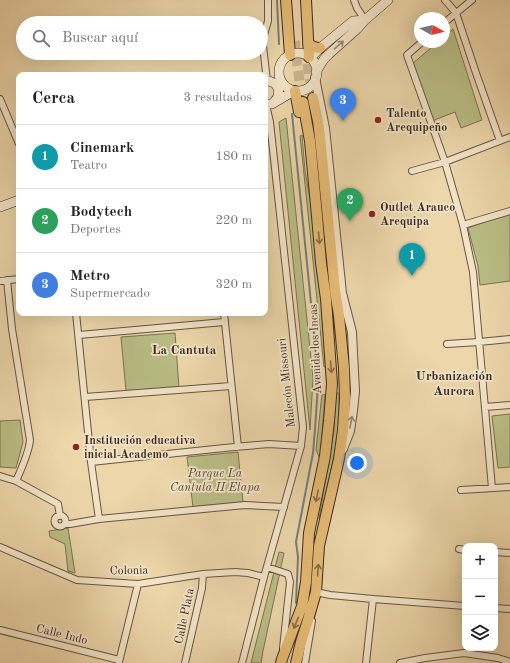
<!DOCTYPE html>
<html lang="es">
<meta charset="utf-8">
<style>
:root{--surface:#fff;--page:#f6f6f6;--text:#222;--muted:#767676;--line:#e0e0e0;--accent:#8f2418}
body{margin:0;font-family:"Old Standard TT",serif;background:var(--page);color:var(--text)}
.controls{position:absolute;right:12px;bottom:12px;display:grid;overflow:hidden;border-radius:8px;box-shadow:0 4px 16px #0002}
.controls button{width:36px;height:36px;display:grid;place-items:center;padding:0;border:0;border-bottom:1px solid var(--line);background:var(--surface);color:var(--text);font:20px sans-serif}
.compass{position:absolute;left:414px;top:12px;width:36px;height:36px;border-radius:50%;background:var(--surface);box-shadow:0 4px 16px #0002;rotate:98deg}
.you{position:absolute;left:357px;top:463px;width:14px;height:14px;margin:-10px;border:3px solid #fff;border-radius:50%;background:#1a73e8;box-shadow:0 0 0 6px #1a73e833}
.badge{display:grid;place-items:center;width:26px;height:26px;border-radius:50%;background:var(--accent);color:#fff;font-size:13px;font-weight:700}
.pin{position:absolute;translate:-50% -33px;filter:drop-shadow(0 1px 2px #0008)}
.pin::after{content:'';position:absolute;top:21px;width:14px;height:12px;background:inherit;clip-path:polygon(0 0,100% 0,50% 100%)}
.list{margin:0;padding:0;list-style:none}
h2{display:flex;justify-content:space-between;align-items:center;height:52px;margin:0;padding:0 16px;font-size:17px}
h2 small{font-size:13px;font-weight:400;color:var(--muted)}
.list li{display:grid;grid-template-columns:26px 1fr auto;gap:12px;align-items:center;box-sizing:border-box;height:64px;padding:0 16px;border-top:1px solid var(--line)}
.list b{display:block;font-size:15px;white-space:nowrap}
.list p{margin:0;font-size:13px;white-space:nowrap;color:var(--muted)}
.list em{font-size:13px;font-style:normal;color:var(--muted)}
.icon{flex:none;width:22px;height:22px;fill:none;stroke:currentColor;stroke-width:2;stroke-linecap:round;stroke-linejoin:round}
.map{position:relative;flex:none;width:510px;height:663px;overflow:hidden}
.search{position:absolute;background:var(--surface);box-shadow:0 4px 16px #0002;left:16px;top:16px;width:252px;height:44px;display:flex;align-items:center;gap:10px;box-sizing:border-box;padding:0 14px;border-radius:22px;color:var(--muted);font-size:15px}
.panel{position:absolute;background:var(--surface);box-shadow:0 4px 16px #0002;left:16px;top:72px;width:252px;height:244px;border-radius:8px}
.map>svg:first-child{display:block}
.green{fill:#babd86;stroke:#7b7454}
.lines{fill:none;stroke-linecap:round;stroke-linejoin:round}
.stream{stroke:#767f79;stroke-width:2}
.primary-tunnel{stroke:#c9b48f;stroke-width:10;stroke-dasharray:10 5;stroke-linecap:butt}
.minor-casing{stroke:#685644;stroke-width:8}
.tertiary-casing{stroke:#685644;stroke-width:10}
.secondary-casing{stroke:#3c2b22;stroke-width:10}
.primary-casing{stroke:#3c2b22;stroke-width:12}
.minor{stroke:#f3e4c8;stroke-width:6}
.tertiary{stroke:#f3e4c8;stroke-width:8}
.secondary{stroke:#f3e4c8;stroke-width:9}
.primary{stroke:#e6bb75;stroke-width:10}
.oneway{stroke:#988875}
.oneway2{stroke:#886c47}
.poi-dot{fill:#8f2418;stroke:#f3e4c8;stroke-width:1.5}
.labels{text-anchor:middle;stroke-width:3.5;stroke-linejoin:round;paint-order:stroke}
.poi-label{font-size:12px;font-weight:bold;fill:#3c2b22;stroke:#f3e4c8;text-anchor:start}
.street-label{font-size:12px;fill:#3c2b22;stroke:#f3e4c8}
.park-label{font-size:12px;font-style:italic;fill:#554836;stroke:#f3e4c8}
.neighbourhood-label{font-size:13px;font-weight:bold;fill:#3c2b22;stroke:#f3e4c8}
</style>
<div class="map">
<svg width="510" height="663" viewBox="0 0 510 663">
<rect width="100%" height="100%" fill="#ecd6aa"/>
<filter id="stains"><feTurbulence type="fractalNoise" baseFrequency=".005" numOctaves="4"/><feColorMatrix values="0 0 0 0 .2 0 0 0 0 .09 0 0 0 0 .02 0 0 0 .5 -.17"/></filter>
<radialGradient id="worn" r=".72"><stop offset=".6" stop-color="#630" stop-opacity="0"/><stop offset="1" stop-color="#630" stop-opacity=".3"/></radialGradient>
<path class="green" d="M453 29 482 120 461 128 455 112 432 121 412 64 438 42H444V37Z
M286 118 313 378 310 430 279 122Z
M302 135 305 171 311 204 329 366 324 367 300 136Z
M510 213V281L480 285 478 266 468 228Z
M175 333 179 388 126 391 121 337Z
M336 393H339V423L335 451 320 520 319 519 334 430Z
M322 394 325 395 320 459 316 450Z
M510 414V467L498 468 492 416Z
M20 420 23 442 16 468 0 467V421Z
M238 452 243 502 193 507 187 457Z
M68 528 75 573 68 571 65 544 50 537 49 531Z
M279 552 284 553 263 651 261 663H251Z"/>
<g class="lines">
<path class="stream" d="M277 0 279 44
M292 114 315 343 318 385 315 429 313 453 296 542 298 557 296 603"/>
<path class="primary-tunnel" d="M295 41 297 64 303 102
M305 49 313 98"/>
<defs>
<path id="minor" d="M354 0 357 8 365 20
M445 0 456 13 476 73 500 141
M444 23 472 0
M422 42 407 55 445 162 463 225 473 272 492 488
M267 81 263 46 264 35 268 21V0
M0 99 19 144
M412 171 445 162 510 137
M463 225 510 211
M7 280 12 329 30 440C29 452 21 470 16 481
M0 281 19 279
M76 313 91 462 99 519
M224 313 238 447
M79 335 224 322
M447 344 479 342 510 339
M85 397 231 386
M485 407 510 405
M91 462 234 447 269 444 301 446
M0 476 16 481 58 504 60 516
M461 490 510 487
M54.5 521a5.5 5.5 0 1 1 11 0a5.5 5.5 0 1 1-11 0Z
M66 524H70L99 519 245 505 284 507
M0 547 77 580 138 584 203 574 235 572 248 573 264 577
M459 549 465 550
M495 552 510 553
M267 567 288 574 290 582 283 648
M316 595V592L330 595 373 599 465 606
M495 608 510 609
M0 630 119 660
M119 662 138 584
M185 663 202 588 203 574
M242 663 264 577 301 446 303 427 270 122 266 105
M305 663 312 621
M366 663 373 599
M400 663 425 658 464 653 498 658 510 662"/>
<path id="tertiary" d="M315 78 325 128 342 293 352 332 353 353 355 391 353 411 350 431 343 449"/>
<path id="secondary" d="M279 72a19 19 0 1 1 38 0a19 19 0 1 1-38 0Z
M310 58 320 48 353 21 365 20
M316 72 324 59 329 54 357 29 365 20 388 0
M265 81C278 80 283 93 274 102
M265 104H272L294 91
M0 207 19 200"/>
<path id="primary" d="M286 0 290 55
M306 0 309 57
M308 43C312 47 315 48 320 48
M295 91 299 112
M281 663 282 659 302 606 306 582 309 533 325 456 329 421 332 384 326 299 321 263 317 216 310 141 303 102
M296 663 301 642 308 620 316 592 319 546 339 459 343 430 345 398 344 368 339 316 335 290 320 137 318 121 313 98"/>
</defs>
<use href="#minor" class="minor-casing"/>
<use href="#tertiary" class="tertiary-casing"/>
<use href="#secondary" class="secondary-casing"/>
<use href="#primary" class="primary-casing"/>
<use href="#minor" class="minor"/>
<use href="#tertiary" class="tertiary"/>
<use href="#secondary" class="secondary"/>
<use href="#primary" class="primary"/>
</g>
<defs><path id="oneway-shaft" d="M-6 0H5M1.5-3L5.5 0L1.5 3" fill="none" stroke-width="1.6" stroke-linecap="round" stroke-linejoin="round"/></defs>
<g class="oneway">
<use href="#oneway-shaft" transform="translate(339 45) rotate(-41)"/>
<use href="#oneway-shaft" transform="translate(351 422) rotate(-79)"/>
</g>
<g class="oneway2">
<use href="#oneway-shaft" transform="translate(319 238) rotate(85)"/>
<use href="#oneway-shaft" transform="translate(331 367) rotate(85)"/>
<use href="#oneway-shaft" transform="translate(317 496) rotate(102)"/>
<use href="#oneway-shaft" transform="translate(318 570) rotate(-86)"/>
<use href="#oneway-shaft" transform="translate(296 623) rotate(112)"/>
</g>
<g class="poi-dot">
<circle cx="378" cy="120" r="4"/>
<circle cx="372" cy="214" r="4"/>
<circle cx="76" cy="447" r="4"/>
</g>
<g class="labels">
<g class="poi-label">
<text x="386" y="117">Talento<tspan x="386" dy="14">Arequipeño</tspan></text>
<text x="380" y="211">Outlet Arauco<tspan x="380" dy="14">Arequipa</tspan></text>
<text x="84" y="444">Institución educativa<tspan x="84" dy="14">inicial Academo</tspan></text>
</g>
<g class="street-label">
<text transform="translate(315 349) rotate(-93)" y="4">Avenida los Incas</text>
<text transform="translate(286 383) rotate(-96)" y="4">Malecón Missouri</text>
<text transform="translate(129 570) rotate(-1)" y="4">Colonia</text>
<text transform="translate(184 616) rotate(-78)" y="4">Calle Plata</text>
<text transform="translate(62 634) rotate(14)" y="4">Calle Indo</text>
</g>
<g class="park-label">
<text x="215" y="477">Parque La<tspan x="215" dy="14">Cantuta II Etapa</tspan></text>
</g>
<g class="neighbourhood-label">
<text x="184" y="354">La Cantuta</text>
<text x="454" y="380">Urbanización<tspan x="454" dy="15">Aurora</tspan></text>
</g>
</g>
<rect width="100%" height="100%" filter="url(#stains)"/>
<rect width="100%" height="100%" fill="url(#worn)"/>
</svg>
<div class="controls">
<button>+</button>
<button>−</button>
<button><svg class="icon" aria-label="layers" viewBox="0 0 24 24"><path d="M12 4l9 5-9 5-9-5zM3 14l9 5 9-5"/></svg></button>
</div>
<svg class="compass" viewBox="-18 -18 36 36"><path d="M0-13l5 13h-10z" fill="#e53935"/><path d="M0 13l5-13h-10z" fill="#767676"/></svg>
<div class="you"></div>
<div class="pin badge" style="left:412px;top:276px;background:#0f9aa8">1</div>
<div class="pin badge" style="left:350px;top:221px;background:#2e9e5b">2</div>
<div class="pin badge" style="left:343px;top:121px;background:#3f7fe0">3</div>
<div class="search"><svg class="icon" aria-label="search" viewBox="0 0 24 24"><circle cx="10" cy="10" r="6"/><path d="M15 15l6 6"/></svg>Buscar aquí</div>
<section class="panel">
<h2>Cerca<small>3 resultados</small></h2>
<ul class="list">
<li><span class="badge" style="background:#0f9aa8">1</span><div><b>Cinemark</b><p>Teatro</p></div><em>180 m</em></li>
<li><span class="badge" style="background:#2e9e5b">2</span><div><b>Bodytech</b><p>Deportes</p></div><em>220 m</em></li>
<li><span class="badge" style="background:#3f7fe0">3</span><div><b>Metro</b><p>Supermercado</p></div><em>320 m</em></li>
</ul>
</section>
</div>
